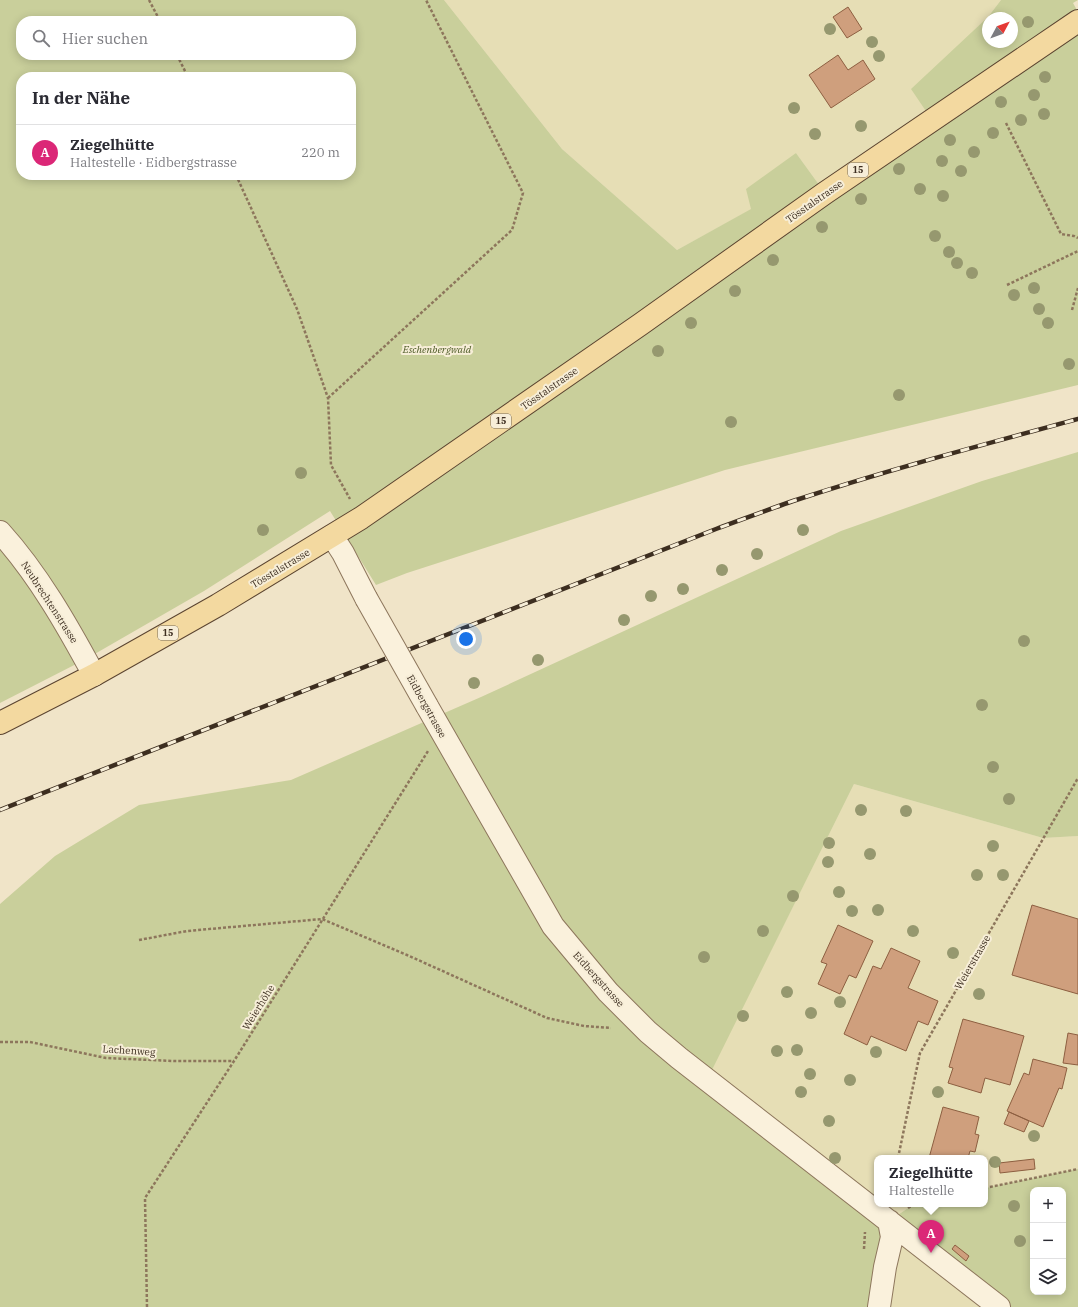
<!DOCTYPE html>
<html lang="de">
<meta charset="utf-8">
<style>
:root{--surface:#fff;--page:#f2f2f3;--text:#2b2b33;--muted:#7c7c81;--line:#e1e1e2;--accent:#db2777}
body{margin:0;font-family:"IBM Plex Serif",serif;background:var(--page);color:var(--text)}
.controls{position:absolute;right:12px;bottom:12px;display:grid;overflow:hidden;border-radius:8px;box-shadow:0 2px 10px #0003}
.controls button{width:36px;height:36px;display:grid;place-items:center;padding:0;border:0;border-bottom:1px solid var(--line);background:var(--surface);color:var(--text);font:20px sans-serif}
.compass{position:absolute;left:982px;top:12px;width:36px;height:36px;border-radius:50%;background:var(--surface);box-shadow:0 2px 10px #0003;rotate:49deg}
.you{position:absolute;left:466px;top:639px;width:14px;height:14px;margin:-10px;border:3px solid #fff;border-radius:50%;background:#1a73e8;box-shadow:0 0 0 6px #1a73e833}
.badge{display:grid;place-items:center;width:26px;height:26px;border-radius:50%;background:var(--accent);color:#fff;font-size:13px;font-weight:700}
.pin{position:absolute;translate:-50% -33px;filter:drop-shadow(0 1px 2px #0008)}
.pin::after{content:'';position:absolute;top:21px;width:14px;height:12px;background:inherit;clip-path:polygon(0 0,100% 0,50% 100%)}
.popup{position:absolute;left:874px;top:1155px;width:114px;height:52px;box-sizing:border-box;display:grid;place-content:center;border-radius:8px;background:var(--surface);filter:drop-shadow(0 1px 3px #0005);font-size:13px;white-space:nowrap;color:var(--muted)}
.popup b{font-size:15px;color:var(--text)}
.popup::after{content:'';position:absolute;left:50%;top:100%;margin-left:-8px;border:8px solid transparent;border-top-color:var(--surface)}
.list{margin:0;padding:0;list-style:none}
h2{display:flex;justify-content:space-between;align-items:center;height:52px;margin:0;padding:0 16px;font-size:17px}
h2 small{font-size:13px;font-weight:400;color:var(--muted)}
.list li{display:grid;grid-template-columns:26px 1fr auto;gap:12px;align-items:center;box-sizing:border-box;height:56px;padding:0 16px;border-top:1px solid var(--line)}
.list b{display:block;font-size:15px;white-space:nowrap}
.list p{margin:0;font-size:13px;white-space:nowrap;color:var(--muted)}
.list em{font-size:13px;font-style:normal;color:var(--muted)}
.icon{flex:none;width:22px;height:22px;fill:none;stroke:currentColor;stroke-width:2;stroke-linecap:round;stroke-linejoin:round}
.map{position:relative;flex:none;width:1078px;height:1307px;overflow:hidden}
.search{position:absolute;background:var(--surface);box-shadow:0 2px 10px #0003;left:16px;top:16px;width:340px;height:44px;display:flex;align-items:center;gap:10px;box-sizing:border-box;padding:0 14px;border-radius:16px;color:var(--muted);font-size:15px}
.panel{position:absolute;background:var(--surface);box-shadow:0 2px 10px #0003;left:16px;top:72px;width:340px;height:108px;border-radius:16px}
.map>svg:first-child{display:block}
.farmland{fill:#e6deb5}
.green{fill:#c9cf9b;fill-rule:evenodd}
.building{fill:#cf9f7d;stroke:#8d5f41}
.lines{fill:none;stroke-linecap:round;stroke-linejoin:round}
.minor-casing{stroke:#8d765c;stroke-width:24}
.major-casing{stroke:#5b4430;stroke-width:24}
.path{stroke:#8d765c;stroke-width:2.5;stroke-dasharray:3 2;stroke-linecap:butt}
.minor{stroke:#faf1dc;stroke-width:22}
.major{stroke:#f3d9a0;stroke-width:22}
.rail-casing{stroke:#3d2e20;stroke-width:4.5}
.rail{stroke:#f7eed8;stroke-width:3;stroke-dasharray:9;stroke-linecap:butt}
.minor-bridge-casing{stroke:#8d765c;stroke-width:24;stroke-linecap:butt}
.minor-bridge{stroke:#faf1dc;stroke-width:22}
.tree{fill:#96986f}
.labels{text-anchor:middle;stroke-width:4;stroke-linejoin:round;paint-order:stroke}
.shield{fill:#f7eed8;stroke:#756857;stroke-width:1}
.shield-label{font-size:9px;font-weight:bold;fill:#3d2e20}
.street-label{font-size:10px;fill:#3d2e20;stroke:#f7eed8}
.park-label{font-size:10px;font-style:italic;fill:#4d5a26;stroke:#f7eed8}
</style>
<div class="map">
<svg width="1078" height="1307" viewBox="0 0 1078 1307">
<rect width="100%" height="100%" fill="#f0e4c8"/>
<path class="farmland" d="M444 0H1001L988 17 932 121 825 193 796 153 752 209 677 250 562 149Z
M854 784 1043 838 1078 836V1169L985 1188V1158H877V1204H914L889 1221 999 1307H879L706 1080Z"/>
<path class="green" d="M0 0H444L562 149 677 250 751 209 746 189 796 153 825 193 932 120 911 89 988 17 1001 0H1078L1073 3 1078 12V385L725 470 407 573 376 585 330 511 204 591 86 659 0 703ZM988 18H1012V42H988ZM21 21H351V55H21ZM21 77H351V175H21Z
M1078 452V836L1043 838 854 784 707 1080 889 1221 914 1204H985V1188L1078 1169V1307H999L889 1221 879 1307H0V904L55 856 139 805 291 780 481 697 841 531 982 481ZM1033 1190H1063V1292H1033Z"/>
<path class="building" d="M848 7 862 29 847 38 833 17Z
M838 55 848 70 863 60 875 79 831 108 809 75Z
M1032 905 1078 919V994L1012 975Z
M838 925 873 941 856 978 849 975 840 994 818 984 827 964 821 962Z
M891 948 920 961 908 988 938 1001 928 1025 918 1021 906 1051 871 1036 867 1045 844 1034 873 966 881 969Z
M963 1019 1024 1036 1010 1085 985 1078 981 1093 948 1083 953 1068 949 1067Z
M1068 1033 1078 1035V1065L1063 1063Z
M1033 1059 1067 1068 1062 1089 1059 1088 1043 1127 1007 1111 1024 1073 1029 1075Z
M943 1107 979 1117 975 1134 979 1135 975 1152 970 1151 968 1158H929Z
M1009 1112 1029 1121 1024 1132 1004 1124Z
M1034 1159 1035 1169 1000 1173 999 1163Z
M955 1245 969 1256 966 1261 952 1249Z"/>
<g class="lines">
<defs>
<path id="minor" d="M0 532C38 574 67 625 94 675
M332 536 343 553 366 598
M427 706 553 926 608 992 648 1032 679 1058 999 1307
M879 1307 885 1267 892 1237 889 1221"/>
<path id="major" d="M0 723 94 675 218 605 361 518 641 324 825 193 1078 21"/>
</defs>
<use href="#minor" class="minor-casing"/>
<use href="#major" class="major-casing"/>
<path class="path" d="M149 0 160 21
M177 55 188 77
M1006 123 1061 234 1074 236 1078 238
M236 175 297 309 328 398 331 465 350 499
M1007 285 1078 251
M1072 310 1078 288
M328 398 512 230 523 193 426 0
M139 940 187 931 322 919 407 955 547 1018 584 1026 611 1028
M0 1042H30L106 1058 174 1061H234
M898 1158 920 1053 1078 778
M985 1188 1078 1169
M908 1208 914 1204
M864 1249 865 1232
M147 1307 145 1198 234 1061 428 751"/>
<use href="#minor" class="minor"/>
<use href="#major" class="major"/>
<defs>
<path id="rail" d="M0 810 716 529C741 520 767 510 793 501 887 470 982 445 1078 419"/>
</defs>
<use href="#rail" class="rail-casing"/>
<use href="#rail" class="rail"/>
<defs>
<path id="minor-bridge" d="M366 598 427 706"/>
</defs>
<use href="#minor-bridge" class="minor-bridge-casing"/>
<use href="#minor-bridge" class="minor-bridge"/>
</g>
<g class="tree">
<circle cx="1028" cy="22" r="6"/>
<circle cx="830" cy="29" r="6"/>
<circle cx="872" cy="42" r="6"/>
<circle cx="879" cy="56" r="6"/>
<circle cx="1045" cy="77" r="6"/>
<circle cx="1034" cy="95" r="6"/>
<circle cx="1001" cy="102" r="6"/>
<circle cx="794" cy="108" r="6"/>
<circle cx="1044" cy="114" r="6"/>
<circle cx="1021" cy="120" r="6"/>
<circle cx="861" cy="126" r="6"/>
<circle cx="993" cy="133" r="6"/>
<circle cx="815" cy="134" r="6"/>
<circle cx="950" cy="140" r="6"/>
<circle cx="974" cy="152" r="6"/>
<circle cx="942" cy="161" r="6"/>
<circle cx="899" cy="169" r="6"/>
<circle cx="961" cy="171" r="6"/>
<circle cx="920" cy="189" r="6"/>
<circle cx="943" cy="196" r="6"/>
<circle cx="861" cy="199" r="6"/>
<circle cx="822" cy="227" r="6"/>
<circle cx="935" cy="236" r="6"/>
<circle cx="949" cy="252" r="6"/>
<circle cx="773" cy="260" r="6"/>
<circle cx="957" cy="263" r="6"/>
<circle cx="972" cy="273" r="6"/>
<circle cx="1034" cy="288" r="6"/>
<circle cx="735" cy="291" r="6"/>
<circle cx="1014" cy="295" r="6"/>
<circle cx="1039" cy="309" r="6"/>
<circle cx="691" cy="323" r="6"/>
<circle cx="1048" cy="323" r="6"/>
<circle cx="658" cy="351" r="6"/>
<circle cx="1069" cy="364" r="6"/>
<circle cx="899" cy="395" r="6"/>
<circle cx="731" cy="422" r="6"/>
<circle cx="301" cy="473" r="6"/>
<circle cx="263" cy="530" r="6"/>
<circle cx="803" cy="530" r="6"/>
<circle cx="757" cy="554" r="6"/>
<circle cx="722" cy="570" r="6"/>
<circle cx="683" cy="589" r="6"/>
<circle cx="651" cy="596" r="6"/>
<circle cx="624" cy="620" r="6"/>
<circle cx="1024" cy="641" r="6"/>
<circle cx="538" cy="660" r="6"/>
<circle cx="474" cy="683" r="6"/>
<circle cx="982" cy="705" r="6"/>
<circle cx="993" cy="767" r="6"/>
<circle cx="1009" cy="799" r="6"/>
<circle cx="861" cy="810" r="6"/>
<circle cx="906" cy="811" r="6"/>
<circle cx="829" cy="843" r="6"/>
<circle cx="993" cy="846" r="6"/>
<circle cx="870" cy="854" r="6"/>
<circle cx="828" cy="862" r="6"/>
<circle cx="977" cy="875" r="6"/>
<circle cx="1003" cy="875" r="6"/>
<circle cx="839" cy="892" r="6"/>
<circle cx="793" cy="896" r="6"/>
<circle cx="878" cy="910" r="6"/>
<circle cx="852" cy="911" r="6"/>
<circle cx="763" cy="931" r="6"/>
<circle cx="913" cy="931" r="6"/>
<circle cx="953" cy="953" r="6"/>
<circle cx="704" cy="957" r="6"/>
<circle cx="787" cy="992" r="6"/>
<circle cx="979" cy="994" r="6"/>
<circle cx="840" cy="1002" r="6"/>
<circle cx="811" cy="1013" r="6"/>
<circle cx="743" cy="1016" r="6"/>
<circle cx="797" cy="1050" r="6"/>
<circle cx="777" cy="1051" r="6"/>
<circle cx="876" cy="1052" r="6"/>
<circle cx="810" cy="1074" r="6"/>
<circle cx="850" cy="1080" r="6"/>
<circle cx="801" cy="1092" r="6"/>
<circle cx="938" cy="1092" r="6"/>
<circle cx="829" cy="1121" r="6"/>
<circle cx="1034" cy="1136" r="6"/>
<circle cx="835" cy="1158" r="6"/>
<circle cx="995" cy="1162" r="6"/>
<circle cx="1014" cy="1206" r="6"/>
<circle cx="1020" cy="1241" r="6"/>
</g>
<g class="labels">
<g class="shield">
<rect x="848" y="163" width="20" height="14" rx="3"/>
<rect x="491" y="414" width="20" height="14" rx="3"/>
<rect x="158" y="626" width="20" height="14" rx="3"/>
</g>
<g class="shield-label">
<text x="858" y="173">15</text>
<text x="501" y="424">15</text>
<text x="168" y="636">15</text>
</g>
<g class="street-label">
<text transform="translate(814 201) rotate(-35)" y="4">Tösstalstrasse</text>
<text transform="translate(549 388) rotate(-35)" y="4">Tösstalstrasse</text>
<text transform="translate(280 568) rotate(-31)" y="4">Tösstalstrasse</text>
<text transform="translate(50 602) rotate(57)" y="4">Neubrechtenstrasse</text>
<text transform="translate(427 706) rotate(61)" y="4">Eidbergstrasse</text>
<text transform="translate(972 962) rotate(-60)" y="4">Weierstrasse</text>
<text transform="translate(599 979) rotate(48)" y="4">Eidbergstrasse</text>
<text transform="translate(258 1007) rotate(-58)" y="4">Weierhöhe</text>
<text transform="translate(129 1050) rotate(4)" y="4">Lachenweg</text>
</g>
<g class="park-label">
<text x="437" y="353">Eschenbergwald</text>
</g>
</g>
</svg>
<div class="controls">
<button>+</button>
<button>−</button>
<button><svg class="icon" aria-label="layers" viewBox="0 0 24 24"><path d="M12 4l9 5-9 5-9-5zM3 14l9 5 9-5"/></svg></button>
</div>
<svg class="compass" viewBox="-18 -18 36 36"><path d="M0-13l5 13h-10z" fill="#e53935"/><path d="M0 13l5-13h-10z" fill="#7c7c81"/></svg>
<div class="you"></div>
<div class="pin badge" style="left:931px;top:1253px">A</div>
<div class="popup"><b>Ziegelhütte</b>Haltestelle</div>
<div class="search"><svg class="icon" aria-label="search" viewBox="0 0 24 24"><circle cx="10" cy="10" r="6"/><path d="M15 15l6 6"/></svg>Hier suchen</div>
<section class="panel">
<h2>In der Nähe<small></small></h2>
<ul class="list">
<li><span class="badge">A</span><div><b>Ziegelhütte</b><p>Haltestelle · Eidbergstrasse</p></div><em>220 m</em></li>
</ul>
</section>
</div>
